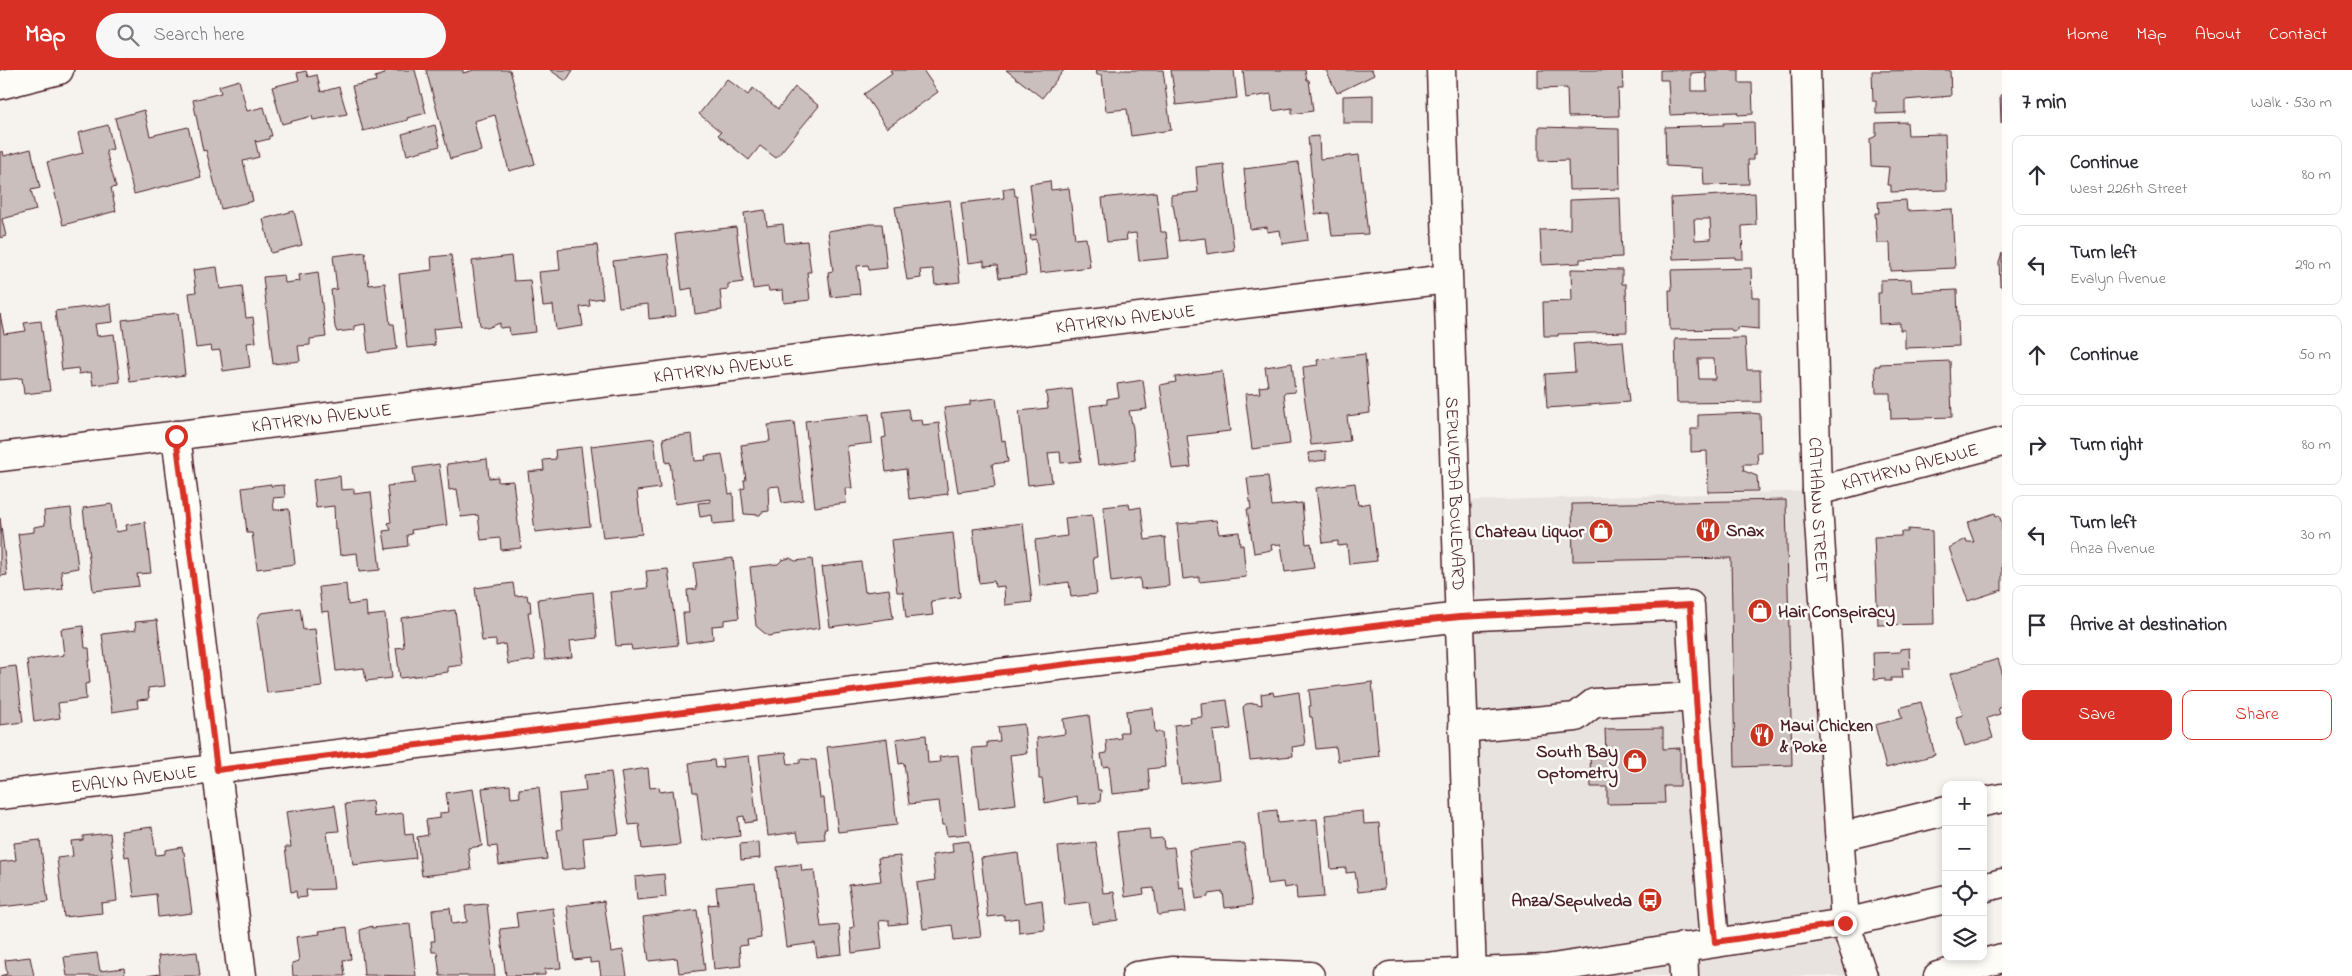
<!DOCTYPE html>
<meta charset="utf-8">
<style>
:root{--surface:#fff;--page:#f7f7f7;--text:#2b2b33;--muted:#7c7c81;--line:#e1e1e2;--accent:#d93025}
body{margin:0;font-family:"Indie Flower",sans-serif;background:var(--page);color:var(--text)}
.controls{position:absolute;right:15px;bottom:15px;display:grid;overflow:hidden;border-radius:10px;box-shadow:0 2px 8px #0003}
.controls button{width:45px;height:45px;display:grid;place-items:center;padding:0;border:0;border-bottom:1px solid var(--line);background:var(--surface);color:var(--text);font:25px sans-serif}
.stop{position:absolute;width:15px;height:15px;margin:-11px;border:4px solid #d93025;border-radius:50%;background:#fff}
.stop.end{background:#d93025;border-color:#fff;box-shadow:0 1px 5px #0008}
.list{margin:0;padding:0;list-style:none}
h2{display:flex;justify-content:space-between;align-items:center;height:65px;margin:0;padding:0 20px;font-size:21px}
h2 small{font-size:16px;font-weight:400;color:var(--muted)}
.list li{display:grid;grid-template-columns:32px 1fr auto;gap:15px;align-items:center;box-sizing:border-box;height:80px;margin:0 10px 10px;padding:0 10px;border:1px solid var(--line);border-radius:10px}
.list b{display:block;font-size:19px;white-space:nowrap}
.list p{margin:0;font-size:16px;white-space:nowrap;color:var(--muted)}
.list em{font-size:16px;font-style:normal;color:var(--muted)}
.actions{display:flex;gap:10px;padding:15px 20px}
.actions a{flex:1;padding:11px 0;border:1px solid var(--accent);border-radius:10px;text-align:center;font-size:18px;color:var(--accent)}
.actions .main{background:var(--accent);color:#fff}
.icon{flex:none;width:28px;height:28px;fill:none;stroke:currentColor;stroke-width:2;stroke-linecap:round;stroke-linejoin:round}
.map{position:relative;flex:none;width:2002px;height:906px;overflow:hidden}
header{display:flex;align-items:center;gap:30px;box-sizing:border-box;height:70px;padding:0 25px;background:var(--accent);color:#fff}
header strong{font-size:24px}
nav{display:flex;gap:28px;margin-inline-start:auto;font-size:18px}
.search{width:350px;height:45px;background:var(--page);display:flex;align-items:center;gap:12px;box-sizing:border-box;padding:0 18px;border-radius:28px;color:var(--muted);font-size:19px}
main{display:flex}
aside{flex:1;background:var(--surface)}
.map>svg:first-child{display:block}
.built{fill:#e9e3e0}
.building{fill:#cbbfbe;stroke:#4a1f2b;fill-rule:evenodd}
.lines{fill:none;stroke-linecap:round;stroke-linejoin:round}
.minor-casing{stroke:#4a1f2b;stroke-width:31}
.major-casing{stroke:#4a1f2b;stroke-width:31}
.minor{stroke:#fdfcf7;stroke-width:28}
.major{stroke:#fdfcf7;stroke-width:28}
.route{stroke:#d93025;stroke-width:6}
.labels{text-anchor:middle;stroke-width:5;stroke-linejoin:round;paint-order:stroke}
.street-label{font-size:18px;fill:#4a1f2b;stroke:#fdfcf7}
.poi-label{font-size:18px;font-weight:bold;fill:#4a1f2b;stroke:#fdfcf7;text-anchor:start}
</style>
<header>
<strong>Map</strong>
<div class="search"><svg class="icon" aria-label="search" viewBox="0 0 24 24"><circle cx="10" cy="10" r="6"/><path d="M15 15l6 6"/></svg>Search here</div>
<nav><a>Home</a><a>Map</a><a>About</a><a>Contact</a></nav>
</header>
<main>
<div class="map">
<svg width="2002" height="906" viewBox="0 0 2002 906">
<rect width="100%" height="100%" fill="#f6f3ef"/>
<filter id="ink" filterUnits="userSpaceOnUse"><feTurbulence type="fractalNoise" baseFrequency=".02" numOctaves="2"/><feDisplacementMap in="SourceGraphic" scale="10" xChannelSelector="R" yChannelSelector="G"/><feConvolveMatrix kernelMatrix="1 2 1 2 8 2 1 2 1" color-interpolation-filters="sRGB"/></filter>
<g filter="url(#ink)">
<path class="built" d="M1817 421 1863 906H1472L1456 431Z"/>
<path class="building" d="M384 0H415L426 43 407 48 408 50 363 61 352 16 376 11 375 7 385 4Z
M426 0H463V3L474 0H510L535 94 509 101 495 45 474 51 481 81 450 89Z
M550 0H573L566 11Z
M890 0H923L938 22 887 58 864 24 892 4Z
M1006 0H1064L1042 28Z
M1096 0H1163L1171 60 1131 66 1127 39 1106 41 1102 5H1097Z
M1171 0H1234L1237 28 1176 35Z
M1243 0H1305L1307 10H1309L1313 41 1292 44V38L1273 41 1271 24 1246 28Z
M1323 0H1372L1374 5 1337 23 1326 0Z
M1538 0H1622L1623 19H1618L1619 46 1568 47 1567 18 1538 19Z
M1660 0H1739V13H1752L1753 44 1738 45 1737 42 1670 45 1668 10H1660ZM1706 2 1707 21H1691V3Z
M1950 0 1951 26 1905 30V43L1876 44V31H1873L1872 1Z
M306 1 308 7 317 5 321 22 339 17 347 44 313 50 312 46 282 54 272 17 299 10 297 3Z
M727 9 748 25 753 18 778 39 795 17 819 36 776 88 760 76 749 90 718 65 721 62 699 44Z
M239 10 247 41 264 37 272 66H269V69L257 72 255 70 259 87 243 91 253 131 221 139 206 80 203 81 193 30 221 23 219 16Z
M1373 25V53H1343V26Z
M2000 25H2002V52L2001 53Z
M144 40 150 66 188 57 201 107 134 124 115 48Z
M1754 52 1755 85H1753V90H1748L1749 114 1704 115 1703 98 1666 96 1665 57 1724 55 1723 53Z
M1907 52 1908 65 1945 64 1947 120 1891 122V115H1887L1889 97 1871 96 1870 69 1876 66V53Z
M108 55 113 79 106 81 116 117 111 118 116 141 63 155 47 92 83 83 78 63Z
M435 55 440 76 407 85 402 64Z
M1539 57 1619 59 1620 119 1569 120 1568 90 1539 91Z
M1319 66 1320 89 1359 85 1368 164 1332 166 1329 143 1315 144 1308 67Z
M31 79 40 118 31 120 36 140 2 149 6 166 0 168V82L3 81 4 86Z
M1298 92 1308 170 1282 174 1280 160 1267 162V157L1250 159 1244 99Z
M1224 94 1234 180 1207 184 1205 168 1179 171 1173 134H1171V125L1198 122 1196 97Z
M1050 111 1051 120 1069 118 1075 169 1086 168 1090 197 1040 203 1036 169 1031 170 1030 165H1036L1030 114Z
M1014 117 1015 126H1017L1026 205 999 208 997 195 984 196V191L968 193 961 133 1004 128 1003 119Z
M1156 122 1161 162H1166L1169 188 1139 191 1136 163 1126 164 1127 170 1107 172 1102 128Z
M1755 123 1756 155 1742 156 1743 189H1735V187L1673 189 1671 128ZM1694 149H1710L1711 169 1695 170Z
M1620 128 1622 187 1580 189V193L1542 195 1540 160 1570 159V130Z
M950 130 960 212 935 215 933 199 920 200 921 208 907 210 895 137Z
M1906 130 1907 141 1952 139 1955 198 1891 201 1890 173H1877L1875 143H1879L1878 132Z
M765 140 767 156 783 154 785 173 807 171 811 202H807L810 230 784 233 783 220 769 221 768 217 753 219 744 143Z
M294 141 302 175 271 183 263 149Z
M869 154H882L887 198 869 200 868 195 857 196 860 224 831 227 828 202 833 201 828 161Z
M736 157 743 212 728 214V219L720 220 722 240 695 244 692 218 682 220 675 164Z
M597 175 603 228 589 230 590 236 580 237 583 256 556 260 553 235 543 236 539 202 560 200 558 179Z
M365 182 369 215 385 213 390 254H394L397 279 368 283 365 254 354 256V260L337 262 335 257 331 220 337 219 333 186Z
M2002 183V216H2000L1999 192Z
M668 184 676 246 649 249 648 234 619 237 613 191Z
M451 185 461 256 433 259 435 275 407 278 399 204 432 200 431 187Z
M511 186 514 211 530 210 536 262 510 265 509 257 500 258V253L487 258 480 255 472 191Z
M217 197 220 219 242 216 246 248 253 247 256 272 247 273 250 297 223 301 220 280 212 281 211 276 196 278 189 223 196 222 193 200Z
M1751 198 1752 227H1759V259L1737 257V260L1732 261 1731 259 1670 260 1669 220H1672L1671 200Z
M1571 199 1622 200V214H1626L1627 262 1558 264V266H1544L1543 232 1572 231Z
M318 202 326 267 310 269V275L298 276 300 291 273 294 263 207 284 205 285 213 300 211 299 205Z
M1911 209 1912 222 1957 220 1959 276 1905 278V260H1900V253L1879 254 1878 223H1881V210Z
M111 234 113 252 95 254 97 266 114 264 120 312 93 315 91 302 79 304 78 298 62 300 55 241Z
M178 243 185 305 130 312 122 250Z
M0 244 4 264 26 261 24 253 41 251 50 321 24 324 22 308 0 310Z
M1745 268 1747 300H1760L1761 332 1677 333 1675 269ZM1698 289H1714L1715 309H1699Z
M1623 271 1629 332 1547 338 1545 304 1575 302 1573 274Z
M1365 284 1370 343 1347 346 1350 371 1311 375 1302 309H1304L1303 297 1318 295 1317 290Z
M1950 291 1952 347 1891 349 1890 323H1876L1875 296H1880V294Z
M1292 293 1295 322 1284 323 1290 374 1252 379 1245 324 1260 323 1259 317 1268 316 1265 297Z
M1222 301 1230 361 1187 366 1191 397 1172 399 1160 315 1176 312 1175 307Z
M1143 310 1147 339 1129 341 1133 358 1135 390 1098 395 1090 336 1107 334V329L1119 327 1117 314Z
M1072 319 1081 391 1061 393 1060 382 1048 383 1052 412 1028 415 1019 341 1048 338 1046 322Z
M996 328 1002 371 1005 370 1008 392 992 394 995 417 958 422 944 338 970 335V331Z
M908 339 910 351 922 350 923 355 939 353 948 424 909 429 906 399 886 402 882 368 886 367 883 342Z
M1751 343 1760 344 1761 382H1757L1758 394H1743L1744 401 1757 406 1758 421 1708 422 1707 381 1691 382V359H1698V345Z
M869 344 872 373 847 376 852 418H845L846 433 815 437 805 351Z
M794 352 803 430 782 433 779 416 768 417 769 441 762 442 760 445 744 444 741 419 745 418 744 410H746L741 375 770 371 768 355Z
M692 364 695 391 706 390 705 386 722 384 729 424 733 423 734 452 713 454 712 445 700 447 698 433 710 432V429L675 434 670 392 666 393 663 368Z
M654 368 660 418 637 421 642 464 603 468 591 376Z
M581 377 590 456 535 462 528 402 544 400 543 390 556 389 555 380Z
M1326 381V390L1309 392 1308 383Z
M487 389 489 408 498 407V412L513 411 521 478 501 480 500 468 481 470 478 445 461 447 457 419 449 420 447 394Z
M439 394 447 455 411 460 412 464 407 465 408 476 386 479 383 461 391 460 388 453 391 452 387 416 415 413 413 398Z
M340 406 341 420 354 419V424L371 422 380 500 359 502 357 483 340 485 337 459 335 460 334 436 316 438 313 410Z
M1268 406 1272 436 1302 433 1306 474 1311 473 1314 498 1285 502 1281 474 1271 475 1272 480 1254 483 1247 439H1251L1247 408Z
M1355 413 1358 435 1370 433 1377 491 1349 494 1347 475 1338 476V471L1323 473 1316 418Z
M271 414V416L284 415 285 427 273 428 274 440 289 439 295 494 257 499 252 463H247L242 418Z
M1786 430 1792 695 1735 697 1731 488 1573 491 1572 434Z
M112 434 116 462 127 460 126 455 145 452 151 503 137 504 139 516 93 521 83 438Z
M1129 434 1130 439 1141 437 1145 470 1165 467 1169 516 1141 519 1140 508 1111 512 1103 437Z
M71 438 78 498 61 501 63 519 26 523 18 464 34 462V457L45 455 44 441Z
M1995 443 1996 446 1999 445 2002 454V520L1968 531 1949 478 1966 469 1967 472H1974L1968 456 1969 452Z
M1092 445 1097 487 1093 488 1097 524 1071 527 1069 512 1040 516 1035 470 1067 466 1065 448Z
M0 448 7 505 0 506Z
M1216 450 1219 464 1239 462 1240 475H1243L1246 507 1199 512V507L1183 509 1177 454Z
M1023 453 1032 532 1005 535 1004 516 995 517 994 511 979 513 973 459Z
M1908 459 1932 461 1934 554 1878 555 1874 467 1901 466V462H1908Z
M953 463 960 527 931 531 933 545 906 548 903 522H897L891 470Z
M733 488 739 548 724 550V555L712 556 713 569 686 573 683 543H689L687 520 697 519 694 493Z
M790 488 795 491 812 489 820 558 768 566 756 556 750 497 778 494 782 490Z
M861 492 865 522 889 519 893 548 830 557 822 497Z
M668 499 678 575 632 580 631 575 616 576 610 522 648 518 646 501Z
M513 513 515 526 527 525 528 531H530L531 542H528L535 590 508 594 505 574 496 576V570L482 571 475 518Z
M346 514 348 535 366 532 367 546 385 544 392 608 366 611 364 598 336 601 329 541 322 542 319 517Z
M593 522 597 568 570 571 572 587 545 590 538 529Z
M300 538 303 560 315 559 322 617 267 623 257 550 261 543Z
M455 540 462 595 448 597V602L400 608 396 578 404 577 401 548Z
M157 550 165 616 148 618 149 629 137 630 138 638 112 642 102 564 136 560 135 552Z
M83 556 85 578H89L90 591H88L90 613 85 614 86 629 58 633 60 648 34 652 27 590 64 585 61 559Z
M1909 578 1910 598H1902L1903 608H1891V611H1885V608L1874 609 1873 583 1900 582V579Z
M1998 589 2002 602V637L1998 638 2000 644 1987 648 1993 668 1965 676 1956 647 1963 645 1950 604Z
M16 596 23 652 0 655V598Z
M1372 612 1379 686 1338 691 1336 677 1316 679 1312 647H1310L1309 636H1311L1309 620Z
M1273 622 1274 626 1299 622 1305 675 1292 677 1293 686 1250 690 1243 637 1246 634 1254 633 1262 635 1261 624Z
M1227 630 1231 659 1213 661 1219 709 1181 714 1174 655 1191 653 1190 648 1202 647 1201 633Z
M1921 632 1935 685 1886 698 1875 655 1902 648 1899 638Z
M1153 638 1155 662H1162L1165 697 1148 699 1150 720 1112 724 1109 696 1103 697 1101 684 1107 683 1106 670 1121 668 1120 662H1128L1126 641Z
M1089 645 1098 720H1101L1100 732 1078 734 1077 726 1045 733 1042 709H1039V704L1037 668 1065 664 1063 649Z
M1024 654 1027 683 1010 685 1016 734 979 739 972 678 987 677V672L1000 671 998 657Z
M1663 658V679L1680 678V716H1664L1665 733 1607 734V717H1591L1590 682H1606L1605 659Z
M926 665 928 693 940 692 939 687 958 685 967 764 947 766 945 755H942L939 731 909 734 904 693 899 694 896 669Z
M887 669 897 755 838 762 827 677Z
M786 682 788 694 800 693V689L816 690 820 728H824L827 759H824L825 769 799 771 797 762 768 766 759 685Z
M749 686 757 751 745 753 744 746 738 747 740 766 703 771 697 722H693L689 693 714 690 715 698 723 697 722 689Z
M648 698 650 718 659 717 660 722 673 720 680 775 642 779 639 754 629 755 621 702Z
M611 702 619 764 583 768 586 797 562 800 557 760 562 759 559 724 586 721 584 705Z
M510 715 511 728 520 727 519 719 539 717 547 789 499 795 497 776 489 777 482 718Z
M473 719 482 776 468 778 471 800 422 806 417 767 428 765 426 750 440 748V743L449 742 446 723Z
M372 731 374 747 403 743 405 765 413 764 416 788 353 795 345 734Z
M335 735 339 761 327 762 334 819 306 820 307 827 297 828 296 821 291 822 285 777H291L286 742Z
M1277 740 1278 753 1317 749 1324 827 1297 829 1296 816 1284 818 1283 812 1267 814 1259 742Z
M1363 741 1364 754 1379 753 1384 819 1358 822 1355 802 1346 803V798L1331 799 1325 745Z
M152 757 156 785 165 784V780L182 777 183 782H184L192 843 158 847 156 824 134 827 129 786 125 787 121 761Z
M1149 759 1150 769 1163 768 1164 778 1174 777 1179 818 1183 817 1186 842 1158 845 1154 818 1143 819 1144 824 1125 827 1117 762Z
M110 763 117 831 101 833 102 843 64 847 57 788 73 786 71 771 83 770V766Z
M40 770 48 832 0 837V792L16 790 14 773Z
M969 771 981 867 954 870 952 855 923 859 917 813 935 810 932 785 953 782 952 773Z
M759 772 760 788 741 790 740 774Z
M1096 772 1103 823 1114 822 1118 850 1092 854 1089 832 1065 835 1058 777Z
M1244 773 1252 835 1225 838 1223 822 1208 824V827L1196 829 1189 780Z
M1018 783 1024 833 1042 830 1045 860 1019 863 1018 848 1004 850V845L988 847 981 788Z
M900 786 908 853 889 855V850L879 851 882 879 852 883 850 858 854 857 849 815 881 811 878 788Z
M801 794 802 801 814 800 821 857 839 855 842 884 817 887 815 873 786 877 776 797Z
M664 804 666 827 637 830 635 807Z
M755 813 761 868 747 870 748 875 739 876 741 896 714 899 708 835 718 834 716 817Z
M604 831 611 882 623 880 627 906H601L599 892 590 893V888L574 890 567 836Z
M487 834 495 906H440L437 882H432L431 871H435L432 840 450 838 452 854 467 852 465 836Z
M553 838 561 898 545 899V905L506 906 500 859 518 857 516 843Z
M697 840 705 900 679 903 677 888 649 891 643 847Z
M410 854 416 906 364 905 360 860 372 856V858Z
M347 857 351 889 343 890 345 906H293L292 893 299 891 296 867 320 864 319 861Z
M197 882 200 906H146L160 904 158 886Z
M97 883 100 901 124 898 125 906H67L64 887Z
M30 887 34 906H0L7 904 5 890Z"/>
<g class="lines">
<defs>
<g id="minor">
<path id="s1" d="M1806 0 1817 421 1845 853 1863 906"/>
<path d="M0 15 59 0"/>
<path d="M176 365 242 906"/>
<path id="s2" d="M0 387 1447 209"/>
<path id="s3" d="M1817 421 2002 372"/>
<path d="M1463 658 1576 647 1594 633 1695 627 1715 872"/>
<path id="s4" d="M0 725 1460 547 1690 535 1695 627"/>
<path d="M1983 732 2002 728"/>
<path d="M1840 767 1946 741"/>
<path d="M1683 877 1684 906"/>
<path d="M1938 906 2002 888"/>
</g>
<g id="major">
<path id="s5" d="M1441 0 1472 906"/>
<path d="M1983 818 2002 813"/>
<path d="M1136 906 1172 901 1310 906"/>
<path d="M1390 906 1546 899 1845 853 1946 829"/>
</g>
</defs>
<use href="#minor" class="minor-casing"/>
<use href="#major" class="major-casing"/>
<use href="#minor" class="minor"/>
<use href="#major" class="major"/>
</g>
</g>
<g class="lines" filter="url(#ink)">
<path class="route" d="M176 366 217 700 1398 553 1460 547 1690 535 1704 751 1715 872 1845 853"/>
</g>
<defs>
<symbol id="restaurant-disc" viewBox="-11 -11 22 22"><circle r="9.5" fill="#c8321e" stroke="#fdfcf7"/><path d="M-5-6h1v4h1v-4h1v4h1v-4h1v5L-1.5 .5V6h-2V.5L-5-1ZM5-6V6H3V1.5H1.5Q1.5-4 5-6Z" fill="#fff"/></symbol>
<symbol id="shop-disc" viewBox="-11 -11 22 22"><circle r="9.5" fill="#c8321e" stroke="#fdfcf7"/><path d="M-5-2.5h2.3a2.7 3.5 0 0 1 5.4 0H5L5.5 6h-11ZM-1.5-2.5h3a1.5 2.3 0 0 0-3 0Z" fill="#fff"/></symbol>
<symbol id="bus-disc" viewBox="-11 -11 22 22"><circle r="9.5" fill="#c8321e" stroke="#fdfcf7"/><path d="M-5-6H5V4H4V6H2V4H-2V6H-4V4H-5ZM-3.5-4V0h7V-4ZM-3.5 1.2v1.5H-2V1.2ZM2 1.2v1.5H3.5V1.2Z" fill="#fff"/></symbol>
</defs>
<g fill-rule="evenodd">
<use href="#restaurant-disc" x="1694" y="446" width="28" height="28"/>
<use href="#shop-disc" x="1587" y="447" width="28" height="28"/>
<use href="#shop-disc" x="1746" y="527" width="28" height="28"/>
<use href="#restaurant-disc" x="1748" y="651" width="28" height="28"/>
<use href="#shop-disc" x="1621" y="677" width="28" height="28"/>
<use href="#bus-disc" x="1636" y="816" width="28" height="28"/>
</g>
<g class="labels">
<g class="street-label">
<text dy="6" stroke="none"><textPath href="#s2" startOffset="1134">KATHRYN AVENUE</textPath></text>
<text dy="6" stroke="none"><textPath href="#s2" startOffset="729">KATHRYN AVENUE</textPath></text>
<text dy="6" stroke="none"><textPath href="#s2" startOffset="324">KATHRYN AVENUE</textPath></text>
<text dy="6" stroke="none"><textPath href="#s3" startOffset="96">KATHRYN AVENUE</textPath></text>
<text dy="6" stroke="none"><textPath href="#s5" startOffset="424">SEPULVEDA BOULEVARD</textPath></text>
<text dy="6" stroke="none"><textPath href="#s1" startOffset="440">CATHANN STREET</textPath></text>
<text dy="6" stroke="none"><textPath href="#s4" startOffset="135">EVALYN AVENUE</textPath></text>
</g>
<g class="poi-label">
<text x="1726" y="466">Snax</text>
<text x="1584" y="467" text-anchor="end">Chateau Liquor</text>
<text x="1778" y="547">Hair Conspiracy</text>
<text x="1780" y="661">Maui Chicken<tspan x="1780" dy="21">&amp; Poke</tspan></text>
<text x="1618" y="687" text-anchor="end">South Bay<tspan x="1618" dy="21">Optometry</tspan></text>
<text x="1632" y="836" text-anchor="end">Anza/Sepulveda</text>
</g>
</g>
</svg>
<div class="controls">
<button>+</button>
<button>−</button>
<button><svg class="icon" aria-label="locate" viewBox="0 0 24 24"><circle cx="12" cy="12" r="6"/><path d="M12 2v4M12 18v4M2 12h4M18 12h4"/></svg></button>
<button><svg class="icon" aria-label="layers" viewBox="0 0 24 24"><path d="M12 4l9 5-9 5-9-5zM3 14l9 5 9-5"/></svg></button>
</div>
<div class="stop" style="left:176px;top:366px"></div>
<div class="stop end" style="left:1845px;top:853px"></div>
</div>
<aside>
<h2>7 min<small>Walk · 530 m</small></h2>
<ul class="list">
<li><svg class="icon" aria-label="ahead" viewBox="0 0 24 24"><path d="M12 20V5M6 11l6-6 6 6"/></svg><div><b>Continue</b><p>West 226th Street</p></div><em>80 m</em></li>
<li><svg class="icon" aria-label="left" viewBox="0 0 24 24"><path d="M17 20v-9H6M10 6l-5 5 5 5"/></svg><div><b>Turn left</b><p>Evalyn Avenue</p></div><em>290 m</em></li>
<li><svg class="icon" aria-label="ahead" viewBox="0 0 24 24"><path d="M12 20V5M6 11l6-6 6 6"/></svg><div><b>Continue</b></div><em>50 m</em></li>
<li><svg class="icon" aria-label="right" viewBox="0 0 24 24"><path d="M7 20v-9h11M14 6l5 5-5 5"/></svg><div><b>Turn right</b></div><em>80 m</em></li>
<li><svg class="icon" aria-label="left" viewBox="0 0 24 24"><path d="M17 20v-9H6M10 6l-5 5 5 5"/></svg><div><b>Turn left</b><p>Anza Avenue</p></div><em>30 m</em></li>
<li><svg class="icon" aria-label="arrive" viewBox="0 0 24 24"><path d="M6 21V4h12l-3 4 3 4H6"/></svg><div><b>Arrive at destination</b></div></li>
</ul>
<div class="actions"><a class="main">Save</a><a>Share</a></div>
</aside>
</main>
